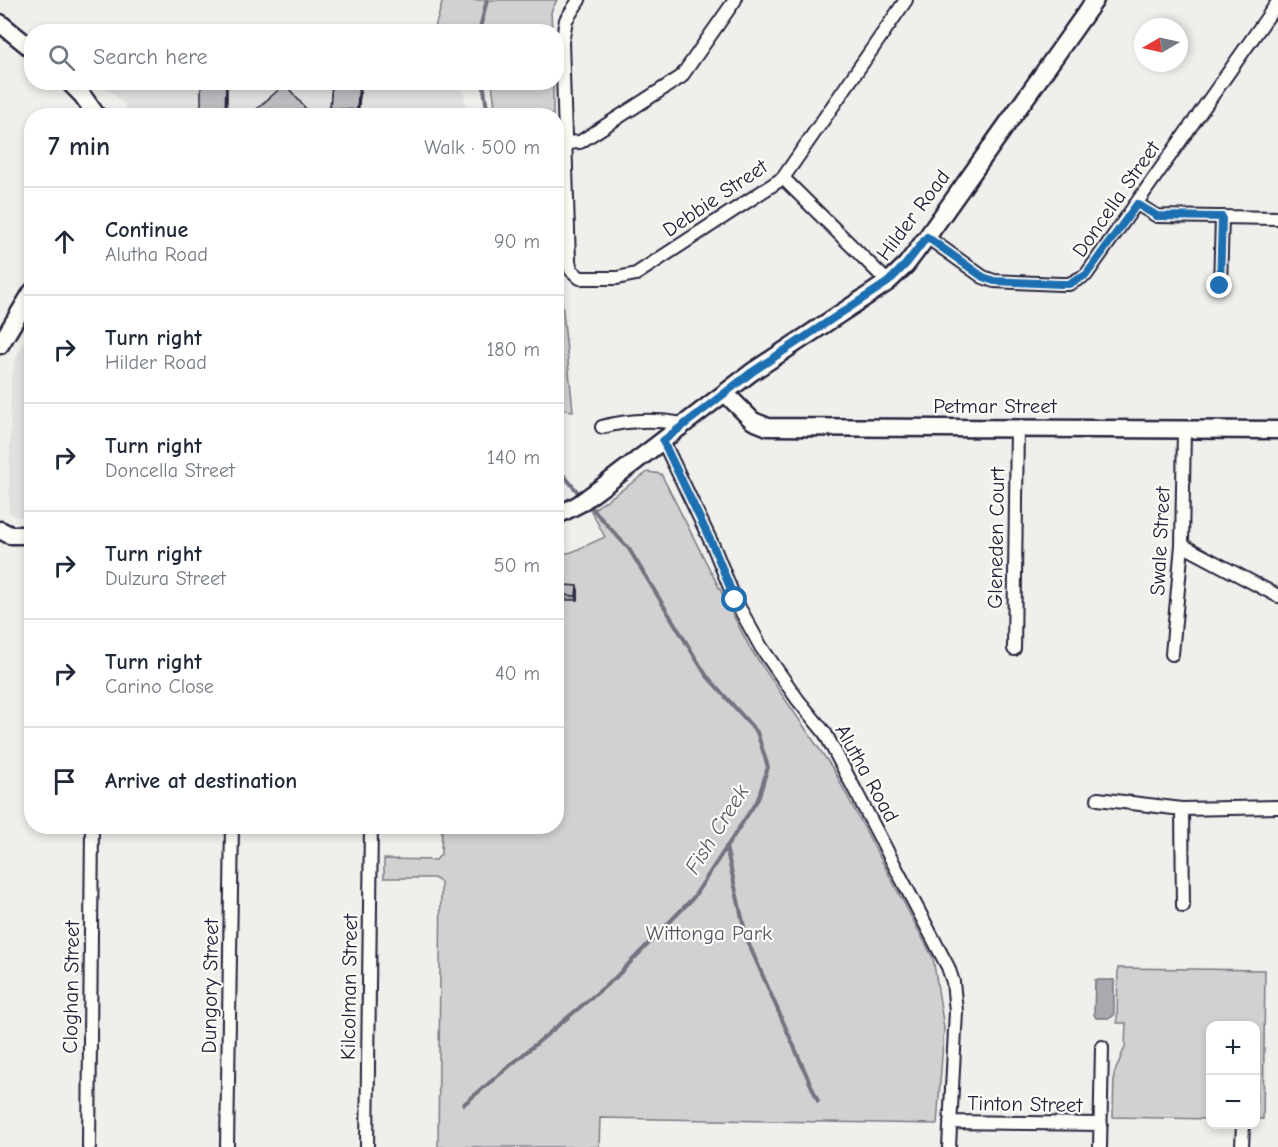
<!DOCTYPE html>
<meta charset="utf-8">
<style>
:root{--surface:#fff;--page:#f2f2f3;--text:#1f2937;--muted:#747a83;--line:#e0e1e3}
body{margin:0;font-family:"Comic Neue",sans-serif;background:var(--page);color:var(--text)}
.controls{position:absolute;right:18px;bottom:18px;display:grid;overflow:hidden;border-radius:12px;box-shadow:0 3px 9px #0003}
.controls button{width:54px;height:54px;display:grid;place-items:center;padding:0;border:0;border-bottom:2px solid var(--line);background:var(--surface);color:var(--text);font:30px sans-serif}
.compass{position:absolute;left:1134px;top:18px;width:54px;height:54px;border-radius:50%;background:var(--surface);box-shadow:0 3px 9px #0003;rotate:261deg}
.stop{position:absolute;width:18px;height:18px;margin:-14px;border:4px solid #1f6fb2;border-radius:50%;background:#fff}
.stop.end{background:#1f6fb2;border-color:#fff;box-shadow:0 2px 6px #0008}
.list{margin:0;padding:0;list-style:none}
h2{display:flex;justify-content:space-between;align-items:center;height:78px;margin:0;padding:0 24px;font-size:26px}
h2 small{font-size:20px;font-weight:400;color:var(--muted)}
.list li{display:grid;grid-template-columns:39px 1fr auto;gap:18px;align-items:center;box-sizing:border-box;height:108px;padding:0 24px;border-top:2px solid var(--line)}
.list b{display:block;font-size:22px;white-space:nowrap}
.list p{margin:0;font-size:20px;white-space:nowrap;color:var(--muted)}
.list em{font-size:20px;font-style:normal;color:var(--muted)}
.icon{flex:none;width:33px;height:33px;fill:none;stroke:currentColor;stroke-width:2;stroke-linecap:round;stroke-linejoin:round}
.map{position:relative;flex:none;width:1278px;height:1147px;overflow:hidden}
.search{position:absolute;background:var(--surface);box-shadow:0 3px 9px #0003;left:24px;top:24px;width:540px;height:66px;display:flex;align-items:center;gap:15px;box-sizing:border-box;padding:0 21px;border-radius:24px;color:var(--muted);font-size:22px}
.panel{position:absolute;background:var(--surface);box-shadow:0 3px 9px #0003;left:24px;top:108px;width:540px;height:726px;border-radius:24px}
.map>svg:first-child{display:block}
.built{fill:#e0e0df}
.green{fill:#d2d1d1;stroke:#7a7a86;stroke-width:1.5}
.water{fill:#a9a9b0;stroke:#737381;stroke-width:1.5}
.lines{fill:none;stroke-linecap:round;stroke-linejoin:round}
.stream{stroke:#737381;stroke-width:4}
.street-casing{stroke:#22223b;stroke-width:16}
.secondary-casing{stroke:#22223b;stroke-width:21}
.street{stroke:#fdfcf7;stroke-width:12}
.secondary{stroke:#fdfcf7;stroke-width:16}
.wall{fill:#a2a2a5;stroke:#22223b;stroke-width:1.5}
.shaded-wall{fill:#848486;stroke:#22223b;stroke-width:1.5}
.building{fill:#bcbcc0;stroke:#22223b;stroke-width:1.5}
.route{stroke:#1f6fb2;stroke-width:8}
.labels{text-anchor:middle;stroke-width:4.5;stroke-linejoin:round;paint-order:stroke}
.street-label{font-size:21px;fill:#22223b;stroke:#fdfcf7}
.park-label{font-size:21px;fill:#575768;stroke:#fdfcf7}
.water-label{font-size:22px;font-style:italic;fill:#58586a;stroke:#fdfcf7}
</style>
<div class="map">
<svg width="1278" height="1147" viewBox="0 0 1278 1147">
<rect width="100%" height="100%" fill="#f0efec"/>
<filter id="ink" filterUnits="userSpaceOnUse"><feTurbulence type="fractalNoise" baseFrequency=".0167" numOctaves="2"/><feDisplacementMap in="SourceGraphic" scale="12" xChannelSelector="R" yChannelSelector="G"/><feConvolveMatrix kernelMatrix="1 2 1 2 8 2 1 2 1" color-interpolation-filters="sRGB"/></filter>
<g filter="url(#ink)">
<path class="built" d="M101 83H462L468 115H126L125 105Z
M31 332V517H19L14 516 9 512 11 379 16 357Z"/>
<path class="green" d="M443 0H557L551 12 552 31H434Z
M492 83H553V115H496Z
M556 242 573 411 557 409Z
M648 472 661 474 750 648 833 769 933 958 944 1028 937 1124 600 1118 599 1147H438L441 882 434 878H384V859L436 860 441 854 442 827 556 826 557 555 572 552 605 537 591 511Z
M1118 968 1265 970 1263 1119H1256V1026H1210V1119L1113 1117 1114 1074 1125 1047 1126 1023H1117Z"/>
<path class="water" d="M1095 980H1114V1015L1110 1018H1096L1094 1014Z"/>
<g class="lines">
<path class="stream" d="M479 32 487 0
M483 82 488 116
M556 466 581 496
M726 847 747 940 818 1101
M464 1104 615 978 693 898 758 799 768 767 757 732 706 675 629 549 588 504"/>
<defs>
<path id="street" d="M579 0 566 20 562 42 569 262 571 270 580 278H617L636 274 783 178 906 0
M565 143 580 142 681 77 735 0
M783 178 888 282
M1137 204 1157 216 1278 218
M927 237 983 277 994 281 1060 284H1069L1086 275 1278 2
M1220 286 1222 217
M602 427C629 419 656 419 684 424
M663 441 714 548 735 600 761 647 798 700 825 733 948 967 953 982 956 1011 949 1147
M1182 545 1278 596
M1014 649 1017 428
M1172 654 1182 545 1184 430
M1098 799 1182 809 1278 807
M1182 809 1183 906
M950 1122 1101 1124
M89 1147 92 826
M227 1147 232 826
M367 1147 371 826
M1100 1147 1102 1047
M1242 1147 1243 1124"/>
<path id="secondary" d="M0 23 32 49
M69 82 82 95 97 116
M0 345 32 292
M725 393 753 421 768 427 1278 430
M556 516 579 504 606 484 752 372 888 282 906 265 927 237 1095 0
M0 530 10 535H32"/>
</defs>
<use href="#street" class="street-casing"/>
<use href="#secondary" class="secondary-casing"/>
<use href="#street" class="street"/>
<use href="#secondary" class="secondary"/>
</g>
<path class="wall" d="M361 82 358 115 332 113 330 108 332 88H304L302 83Z
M578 590V600H566L564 595Z"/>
<path class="shaded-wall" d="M226 82H227V116H225Z
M359 82H361L358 115 357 110Z
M577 586 578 590V600L576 596Z"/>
<path class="building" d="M201 82H226L225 116H201Z
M302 82H359L357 110 330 108 332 84 302 83Z
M285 84 312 116H249Z
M565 585 577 586 576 596 564 595Z"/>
</g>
<g class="lines" filter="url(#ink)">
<path class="route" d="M735 600 714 548 663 441 752 372 888 282 906 264 927 237 983 277 994 281 1060 284H1069L1086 275 1137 204 1157 216 1222 217 1220 286"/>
</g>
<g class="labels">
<g class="street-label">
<text transform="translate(715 198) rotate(-34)" y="7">Debbie Street</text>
<text transform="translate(1116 199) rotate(-55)" y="7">Doncella Street</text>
<text transform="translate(913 215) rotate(-53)" y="7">Hilder Road</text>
<text x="995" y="413">Petmar Street</text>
<text transform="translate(996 538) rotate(-89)" y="7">Gleneden Court</text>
<text transform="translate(1160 541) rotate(-87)" y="7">Swale Street</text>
<text transform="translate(867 773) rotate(61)" y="7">Alutha Road</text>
<text transform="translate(210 986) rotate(-89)" y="7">Dungory Street</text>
<text transform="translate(71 987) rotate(-89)" y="7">Cloghan Street</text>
<text transform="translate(349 987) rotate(-89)" y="7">Kilcolman Street</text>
<text transform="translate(1025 1104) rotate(1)" y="7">Tinton Street</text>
</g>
<g class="park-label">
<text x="709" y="940">Wittonga Park</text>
</g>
<g class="water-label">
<text transform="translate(716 829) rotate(-58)" y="8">Fish Creek</text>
</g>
</g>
</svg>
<div class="controls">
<button>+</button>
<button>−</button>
</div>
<svg class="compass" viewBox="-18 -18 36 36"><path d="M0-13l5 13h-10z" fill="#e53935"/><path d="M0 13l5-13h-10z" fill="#747a83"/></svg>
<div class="stop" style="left:735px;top:600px"></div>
<div class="stop end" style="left:1220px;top:286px"></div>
<div class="search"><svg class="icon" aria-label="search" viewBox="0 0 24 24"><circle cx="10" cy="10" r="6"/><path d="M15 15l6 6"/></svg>Search here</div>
<section class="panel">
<h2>7 min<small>Walk · 500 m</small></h2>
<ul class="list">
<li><svg class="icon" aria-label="ahead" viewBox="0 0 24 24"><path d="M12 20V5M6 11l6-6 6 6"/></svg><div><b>Continue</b><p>Alutha Road</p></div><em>90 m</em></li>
<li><svg class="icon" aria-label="right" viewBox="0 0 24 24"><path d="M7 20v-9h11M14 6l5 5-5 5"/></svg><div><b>Turn right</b><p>Hilder Road</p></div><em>180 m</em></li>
<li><svg class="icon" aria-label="right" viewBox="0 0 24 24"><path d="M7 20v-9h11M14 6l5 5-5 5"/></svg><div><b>Turn right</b><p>Doncella Street</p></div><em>140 m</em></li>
<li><svg class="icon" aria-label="right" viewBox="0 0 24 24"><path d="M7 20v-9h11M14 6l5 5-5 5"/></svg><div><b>Turn right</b><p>Dulzura Street</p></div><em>50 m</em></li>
<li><svg class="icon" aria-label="right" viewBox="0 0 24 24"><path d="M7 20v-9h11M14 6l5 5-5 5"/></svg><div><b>Turn right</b><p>Carino Close</p></div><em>40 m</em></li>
<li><svg class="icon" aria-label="arrive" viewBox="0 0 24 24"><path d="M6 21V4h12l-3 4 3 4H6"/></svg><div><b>Arrive at destination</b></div></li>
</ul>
</section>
</div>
